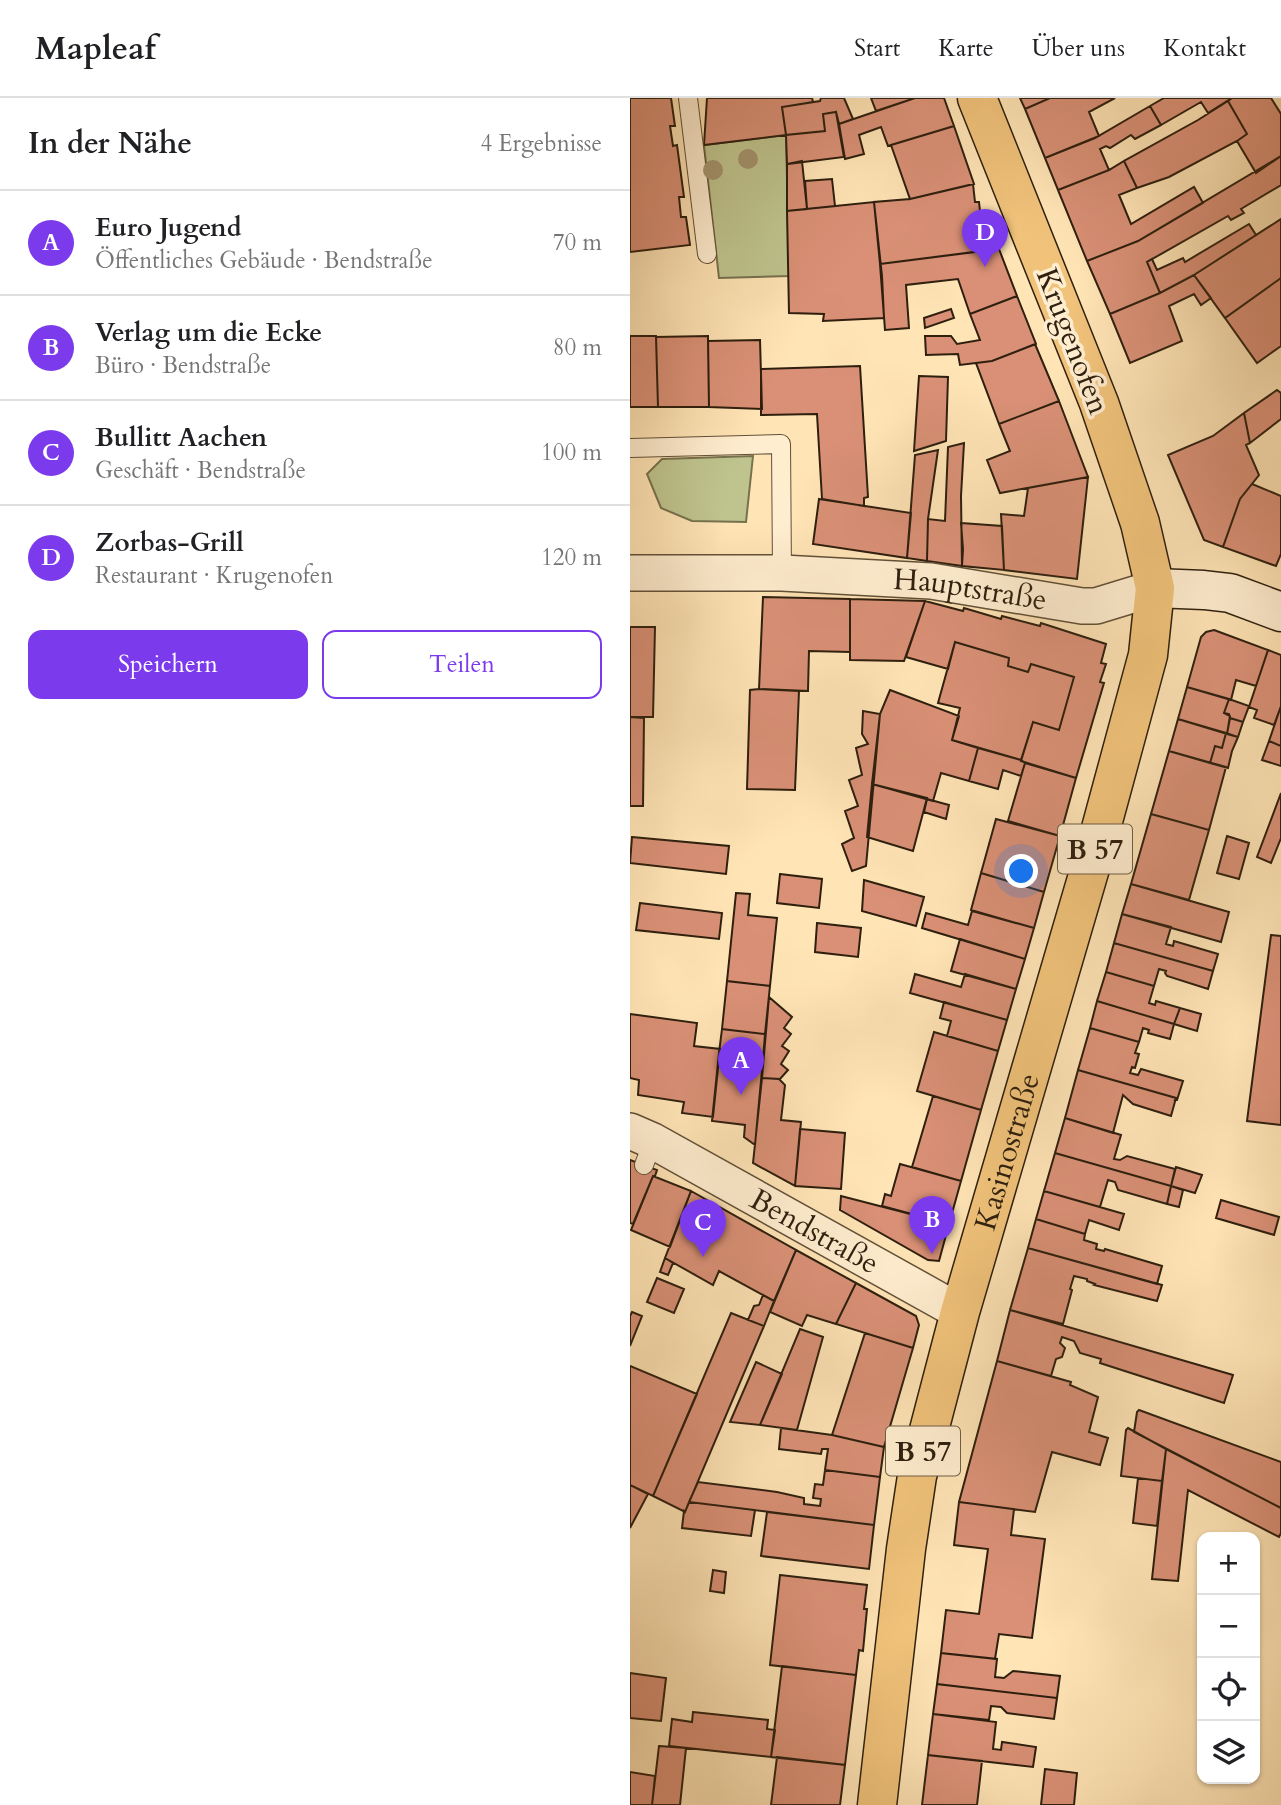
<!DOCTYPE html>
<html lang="de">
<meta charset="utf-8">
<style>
:root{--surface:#fff;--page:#f2f2f2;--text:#202124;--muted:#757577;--line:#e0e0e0;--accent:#7c3aed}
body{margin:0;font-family:Cardo,serif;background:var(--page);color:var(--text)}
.controls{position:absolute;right:21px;bottom:21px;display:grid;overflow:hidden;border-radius:14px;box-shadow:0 2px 5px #0004}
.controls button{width:63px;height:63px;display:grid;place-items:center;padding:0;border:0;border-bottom:2px solid var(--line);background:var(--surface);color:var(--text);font:35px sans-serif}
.you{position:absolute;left:392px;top:774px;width:24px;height:24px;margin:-18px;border:5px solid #fff;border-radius:50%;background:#1a73e8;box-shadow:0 0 0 10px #1a73e833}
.badge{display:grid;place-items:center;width:46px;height:46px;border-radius:50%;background:var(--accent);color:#fff;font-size:23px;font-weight:700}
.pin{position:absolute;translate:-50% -58px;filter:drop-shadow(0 2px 4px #0008)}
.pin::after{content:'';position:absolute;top:37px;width:24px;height:21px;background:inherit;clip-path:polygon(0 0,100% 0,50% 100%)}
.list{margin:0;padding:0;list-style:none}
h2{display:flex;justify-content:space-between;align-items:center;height:91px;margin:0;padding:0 28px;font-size:30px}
h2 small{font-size:23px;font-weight:400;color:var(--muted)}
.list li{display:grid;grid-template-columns:46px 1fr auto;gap:21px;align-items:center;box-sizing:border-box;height:105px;padding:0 28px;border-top:2px solid var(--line)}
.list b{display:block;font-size:26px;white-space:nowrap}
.list p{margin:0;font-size:23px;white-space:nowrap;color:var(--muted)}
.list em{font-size:23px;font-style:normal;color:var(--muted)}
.actions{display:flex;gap:14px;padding:21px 28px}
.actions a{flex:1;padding:16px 0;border:2px solid var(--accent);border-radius:14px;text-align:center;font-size:24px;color:var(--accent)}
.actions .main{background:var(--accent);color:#fff}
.icon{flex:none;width:38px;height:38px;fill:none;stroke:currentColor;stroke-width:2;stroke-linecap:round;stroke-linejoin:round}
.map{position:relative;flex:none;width:651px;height:1707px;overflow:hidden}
header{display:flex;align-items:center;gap:42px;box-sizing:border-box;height:98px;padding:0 35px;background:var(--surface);border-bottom:2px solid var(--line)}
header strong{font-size:33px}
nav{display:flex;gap:38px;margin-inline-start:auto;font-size:24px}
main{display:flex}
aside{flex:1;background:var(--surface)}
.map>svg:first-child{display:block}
.green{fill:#bfc48e;stroke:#76724e;stroke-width:2}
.building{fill:#d99076;stroke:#2e1f0e;stroke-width:2}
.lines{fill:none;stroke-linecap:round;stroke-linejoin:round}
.lane-casing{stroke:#625038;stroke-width:20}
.street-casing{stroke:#625038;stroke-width:38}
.secondary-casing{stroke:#2e1f0e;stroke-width:41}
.primary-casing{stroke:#2e1f0e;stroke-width:41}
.lane{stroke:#ffedcf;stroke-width:18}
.street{stroke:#ffedcf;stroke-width:35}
.secondary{stroke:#ffedcf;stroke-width:38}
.primary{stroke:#f0c27a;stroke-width:38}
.tree{fill:#a4936e}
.labels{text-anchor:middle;stroke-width:7;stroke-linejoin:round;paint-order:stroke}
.shield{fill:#ffedcf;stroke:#6d5d48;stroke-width:2}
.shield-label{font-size:28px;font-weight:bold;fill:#2e1f0e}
.street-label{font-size:30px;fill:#2e1f0e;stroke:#ffedcf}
</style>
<header>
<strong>Mapleaf</strong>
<nav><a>Start</a><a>Karte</a><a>Über uns</a><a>Kontakt</a></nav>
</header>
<main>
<aside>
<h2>In der Nähe<small>4 Ergebnisse</small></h2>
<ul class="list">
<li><span class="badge">A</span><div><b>Euro Jugend</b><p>Öffentliches Gebäude · Bendstraße</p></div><em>70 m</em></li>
<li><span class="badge">B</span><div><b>Verlag um die Ecke</b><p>Büro · Bendstraße</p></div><em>80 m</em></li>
<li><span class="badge">C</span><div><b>Bullitt Aachen</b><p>Geschäft · Bendstraße</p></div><em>100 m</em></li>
<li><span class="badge">D</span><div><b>Zorbas-Grill</b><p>Restaurant · Krugenofen</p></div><em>120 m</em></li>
</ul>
<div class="actions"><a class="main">Speichern</a><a>Teilen</a></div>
</aside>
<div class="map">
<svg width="651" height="1707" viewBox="0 0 651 1707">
<rect width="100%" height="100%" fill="#ffe4b5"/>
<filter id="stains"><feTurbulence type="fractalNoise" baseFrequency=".00286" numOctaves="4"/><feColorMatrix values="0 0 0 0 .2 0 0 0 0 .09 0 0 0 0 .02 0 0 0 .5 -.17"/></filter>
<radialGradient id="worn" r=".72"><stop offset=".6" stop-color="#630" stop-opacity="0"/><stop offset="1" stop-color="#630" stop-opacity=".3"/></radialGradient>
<path class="green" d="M156 37 159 178 89 180 74 47Z
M123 358 116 424 62 423 31 410 17 376 32 361Z"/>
<path class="building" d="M0 0H41L45 28H40L43 48 47 47 54 99H49L51 119H56L60 147 0 154Z
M77 0H182L183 4 152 9 156 37 74 47Z
M191 0H214L223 21 209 26 206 14 193 16 195 33 156 37 152 9 190 3Z
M241 0H285L246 13Z
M285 0H314L324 28 258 48 251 29 229 37 234 56 215 61 209 26Z
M390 0H420L395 11Z
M420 0H485L459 14 469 38 415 60 395 11Z
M534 0H602L578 15 571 4 531 27 520 8Z
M602 0H641L651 16V58L626 75 607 43 617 36 598 3Z
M598 3 617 36 607 43 539 79 507 90 494 63 568 22Z
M520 8 531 27 505 41 501 37 480 50 476 48 470 51 479 72 428 92 415 60 465 40Z
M206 14 214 59 157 66 156 37 195 33 193 16Z
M324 28 344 86 280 101 261 47Z
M651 58V87L611 111 614 115 601 122 598 118 517 164 530 195 480 216 457 163 508 143Z
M172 63 177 111 157 113V66Z
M494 63 507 90 489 97 501 126 564 89 573 105 508 143 457 163 428 92 479 72Z
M202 81 205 108 177 111 175 83Z
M343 86 345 104H349L351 122H354L355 136H358L360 150 367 149V151L250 166 244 104 280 101Z
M244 104 252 178 254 220 193 223 194 216 159 215 157 113Z
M651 121V180L595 220 564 177Z
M619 126 626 137 564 177 530 195 517 164 522 161 527 172 553 160 555 164Z
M369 151 387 198 340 216 328 181 276 187 279 230 255 232 250 166Z
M564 177 581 200 571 207 564 196 539 208 552 243 500 265 480 216 530 195Z
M651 180V248L627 265 595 220Z
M387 198 406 246 362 263 330 267 328 256 296 257 295 238H321L327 246 350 242 340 216Z
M321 211 324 220 295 230 294 220Z
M0 238H26L28 309H0Z
M78 238 79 309H28L26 239Z
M130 242 132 311 79 309 78 243Z
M405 246 429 303 369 326 346 265 362 263Z
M230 268 238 399 234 400V408L192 401 187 316 131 317V271Z
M289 278 318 279 316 343 284 353Z
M647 292 651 295V321L620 345 614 315Z
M429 303 458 379 370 395 357 362 380 353 369 326Z
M614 315 620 345 616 347 629 377 610 401 593 449 574 442 538 357 583 338Z
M334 345 331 398 332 468 297 463 298 421 315 423 318 349Z
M308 352 298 421 297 463 277 460 285 357Z
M458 379 447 481 374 472 371 416 394 418 398 390Z
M622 386 651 398V456L646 468 593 449 610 401Z
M189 401 281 415 277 460 183 446Z
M331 425 372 428 374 472 332 468 333 451Z
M133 499 220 501V554L179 553 178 593 129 591Z
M220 501 295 503 274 563 220 562Z
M295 503 333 513 334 510 371 521 372 518 410 528 411 525 476 546 471 565 476 566 470 584 474 585 446 680 391 663 403 624 429 632 444 579 401 566 398 574 378 568 379 560 325 544 318 571 276 559Z
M0 529H25L23 619H0Z
M584 532 638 552 626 588 606 582 601 602 557 589 571 539 576 534Z
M325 544 379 560 378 568 398 574 401 566 444 579 429 632 403 624 391 662 322 642 330 610 308 605Z
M638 552 651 557V608L644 627 624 620 627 612 619 609Z
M557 589 599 601 594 615 600 618 597 636 548 621Z
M129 591 169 593 165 692 117 691 120 592Z
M260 592 329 618 322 642 348 650 339 683 311 675 303 703 242 686 250 616Z
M599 601 619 608 613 624 600 620 599 616 594 615Z
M651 608V648L639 643Z
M233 613 250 616 236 768 222 773 212 746 224 740 215 713 228 708 219 682 232 677 226 650 238 646 232 636Z
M0 619 14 620 13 708H0Z
M600 620 613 624 608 639 597 636Z
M548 621 596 635 592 650 585 648 580 665 539 653Z
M596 635 608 639 602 653 598 670 580 665 585 648 592 650Z
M639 643 651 648V668L632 662Z
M348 650 391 662 395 665 391 678 373 672 368 691 339 683Z
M539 653 596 669 579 732 521 716Z
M395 665 446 680 430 738 378 723Z
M242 686 297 700 283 753 237 739Z
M651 695V740L641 765 627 759Z
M297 701 319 707 316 721 294 714Z
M521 716 579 732 559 802 501 786Z
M366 721 430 738 414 794 351 775Z
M597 738 619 745 609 781 587 775Z
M2 739 99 748 96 776 0 765Z
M351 775 414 794 404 830 341 812Z
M150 776 192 781 189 810 147 805Z
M234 782 294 799 286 828 232 813Z
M501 786 599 814 591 844 492 816Z
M106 795 120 796 118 817 147 820 140 888 97 883Z
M10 805 92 815 89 841 6 832Z
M342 813 404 830 395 861 292 830 296 815 338 827Z
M492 816 541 829 536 846 543 848 544 843 588 856 583 873 484 845Z
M187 825 231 830 228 859 185 854Z
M641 837 651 838V1027L617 1023Z
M330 841 395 861 386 891 321 873Z
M484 845 583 873 578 891 537 878 535 875 536 873 529 871 524 888 476 874Z
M476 874 524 888 519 905 525 907 526 903 550 910 544 926 467 903Z
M285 876 331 889 335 876 386 891 377 922 280 895Z
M97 883 140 888 135 936 92 931Z
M139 899 162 919 154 930 161 936 152 948 159 953 151 966 158 972 150 981 132 980Z
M467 903 544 926 540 941 518 935 519 932 513 930 509 944 460 930Z
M314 904 377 922 368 953 317 938 321 923 310 920Z
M550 910 571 916 567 933 544 926Z
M0 916 67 925 64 948 90 951 83 1019 52 1015 54 1004 8 997 9 982 0 980Z
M460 930 509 944 505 955 509 956 505 970 502 969 500 975 508 977 511 971 553 983 547 1002H545L546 1000 448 972Z
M92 931 135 936 133 961 89 955Z
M304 934 368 953 351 1012 287 993Z
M89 955 133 961 125 1047 114 1039 115 1027 82 1023Z
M448 972 546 1000 541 1018 503 1006 493 997 483 1035 435 1020Z
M132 980 149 981 155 987 151 1022 171 1024 165 1088 123 1065Z
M303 998 351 1012 331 1083 282 1069Z
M435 1020 491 1037 484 1061 490 1062 497 1058 545 1071 541 1088 425 1055Z
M170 1031 215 1035 211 1091 165 1088Z
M425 1055 541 1088 537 1106 488 1092 485 1084 478 1082 470 1109 414 1093Z
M0 1062 27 1072 25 1078H23L3 1126 0 1125Z
M270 1066 331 1083 319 1126 252 1108 255 1096 261 1098Z
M546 1069 572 1077 565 1095 541 1088Z
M23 1078 61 1093 40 1149 1 1132Z
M541 1088 553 1092 549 1109 537 1106Z
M61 1093 166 1152 144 1203 89 1173 83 1187 35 1160Z
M414 1093 494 1116 489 1132 459 1122 455 1136 406 1121Z
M211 1098 319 1126 309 1163 298 1162 210 1112Z
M591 1102 649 1119 644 1137 586 1120Z
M406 1121 455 1136 454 1142 467 1146 466 1151 474 1153 475 1151 532 1168 527 1186 398 1150Z
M398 1150 532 1187 527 1203 464 1187 465 1186 457 1183V1181L444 1178 440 1191 442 1192 433 1226 380 1212Z
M166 1152 226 1185 206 1226 177 1217 172 1228 140 1214Z
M35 1160 43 1165 38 1177 30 1174Z
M27 1180 54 1191 44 1215 17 1204Z
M226 1185 286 1218 289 1227 283 1250 206 1226Z
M133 1197 144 1203 134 1228 118 1222 124 1208 129 1207Z
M380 1212 603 1277 594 1305 470 1265 471 1261 450 1255 444 1243 432 1239 430 1245 435 1250 432 1259 426 1261 421 1278 367 1263Z
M2 1214 12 1218 0 1248V1218Z
M101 1215 134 1228 55 1414 23 1398Z
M170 1231 193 1239 167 1332 130 1327Z
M235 1235 283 1250 254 1349 202 1337Z
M367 1263 441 1284 440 1287 468 1299 459 1334 478 1340 470 1367 422 1354 405 1414 329 1404Z
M126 1264 152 1276 130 1327 100 1324Z
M0 1268 67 1296 23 1398 0 1387Z
M509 1312 651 1364V1410L504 1334 507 1314Z
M151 1330 202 1337 254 1349 250 1379 195 1372 198 1351H192L191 1356 149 1351Z
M498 1330 536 1351 532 1383 491 1378 496 1332Z
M536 1351 651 1410V1435L649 1439 558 1392 548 1483 522 1481Z
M195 1372 250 1379 244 1427 59 1404 68 1384 147 1394 174 1400V1406L190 1408 191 1401 183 1400 185 1386 193 1387Z
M508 1380 532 1383 527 1428 503 1425Z
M0 1387 18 1396 0 1430Z
M59 1404 125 1412 121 1438 52 1430 54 1413 55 1414Z
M329 1404 384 1411 381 1437 415 1441 402 1540 369 1536 365 1561 311 1555 316 1512 349 1516 358 1451 324 1447Z
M137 1414 244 1427 239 1471 131 1458Z
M83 1472 96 1474 94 1495 80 1493Z
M150 1477 237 1487 234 1511H237L233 1553 229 1552 226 1577 140 1567Z
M311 1555 367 1561 365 1579 374 1580 383 1573 430 1578 427 1600 307 1586Z
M152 1568 226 1577 215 1667 141 1659Z
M0 1575 36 1580 31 1623 0 1620Z
M307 1586 427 1600 424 1621 377 1615 371 1609 361 1608 359 1622 303 1616Z
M63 1614 138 1622 137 1631 145 1632 141 1659 39 1648 42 1621 62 1624Z
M303 1616 366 1624 363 1651 371 1652 372 1644 406 1649 403 1669 298 1657Z
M29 1648 56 1650 50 1707H22Z
M298 1657 352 1663 347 1707H292Z
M147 1659 215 1667 210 1707H141Z
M415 1671 447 1675 444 1707H411Z
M0 1674 25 1678 22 1707H0Z"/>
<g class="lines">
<defs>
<path id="lane" d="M58 0 77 156
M0 350 151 346 152 475
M14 1067 23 1043"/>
<g id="street">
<path id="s1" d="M0 475H152L301 483 452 508H466L525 490"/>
<path id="s2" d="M0 1033 23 1043 330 1214"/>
</g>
<path id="secondary" d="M525 490 574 492 600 495 651 514"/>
<g id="primary">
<path id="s3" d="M247 1707 276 1451 287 1378 330 1214 463 760 518 557 525 490 510 425 469 305 347 0"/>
</g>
</defs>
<use href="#lane" class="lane-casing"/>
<use href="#street" class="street-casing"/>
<use href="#secondary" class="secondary-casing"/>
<use href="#primary" class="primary-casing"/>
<use href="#lane" class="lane"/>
<use href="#street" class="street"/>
<use href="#secondary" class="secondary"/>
<use href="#primary" class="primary"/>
</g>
<g class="tree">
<circle cx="118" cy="61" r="10"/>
<circle cx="83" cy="72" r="10"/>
</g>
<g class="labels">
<g class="shield">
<rect x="428" y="726.5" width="74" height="49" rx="5"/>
<rect x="256" y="1328.5" width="74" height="49" rx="5"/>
</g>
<g class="shield-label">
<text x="465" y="761">B 57</text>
<text x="293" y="1363">B 57</text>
</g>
<g class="street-label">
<text transform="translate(443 243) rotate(69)" y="10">Krugenofen</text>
<text dy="10" stroke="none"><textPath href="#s1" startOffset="341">Hauptstraße</textPath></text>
<text dy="10" stroke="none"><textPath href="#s3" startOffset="668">Kasinostraße</textPath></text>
<text dy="10" stroke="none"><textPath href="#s2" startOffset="210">Bendstraße</textPath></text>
</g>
</g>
<rect width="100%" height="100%" filter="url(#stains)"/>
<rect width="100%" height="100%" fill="url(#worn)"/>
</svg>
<div class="controls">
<button>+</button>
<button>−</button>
<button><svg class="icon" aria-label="locate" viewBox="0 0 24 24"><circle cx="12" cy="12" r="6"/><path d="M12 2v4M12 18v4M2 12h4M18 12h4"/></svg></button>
<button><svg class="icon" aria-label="layers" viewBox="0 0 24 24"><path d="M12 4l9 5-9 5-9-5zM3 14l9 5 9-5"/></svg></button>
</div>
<div class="you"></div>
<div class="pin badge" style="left:111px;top:997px">A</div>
<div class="pin badge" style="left:302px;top:1156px">B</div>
<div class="pin badge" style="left:73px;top:1159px">C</div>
<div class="pin badge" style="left:355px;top:169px">D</div>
</div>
</main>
